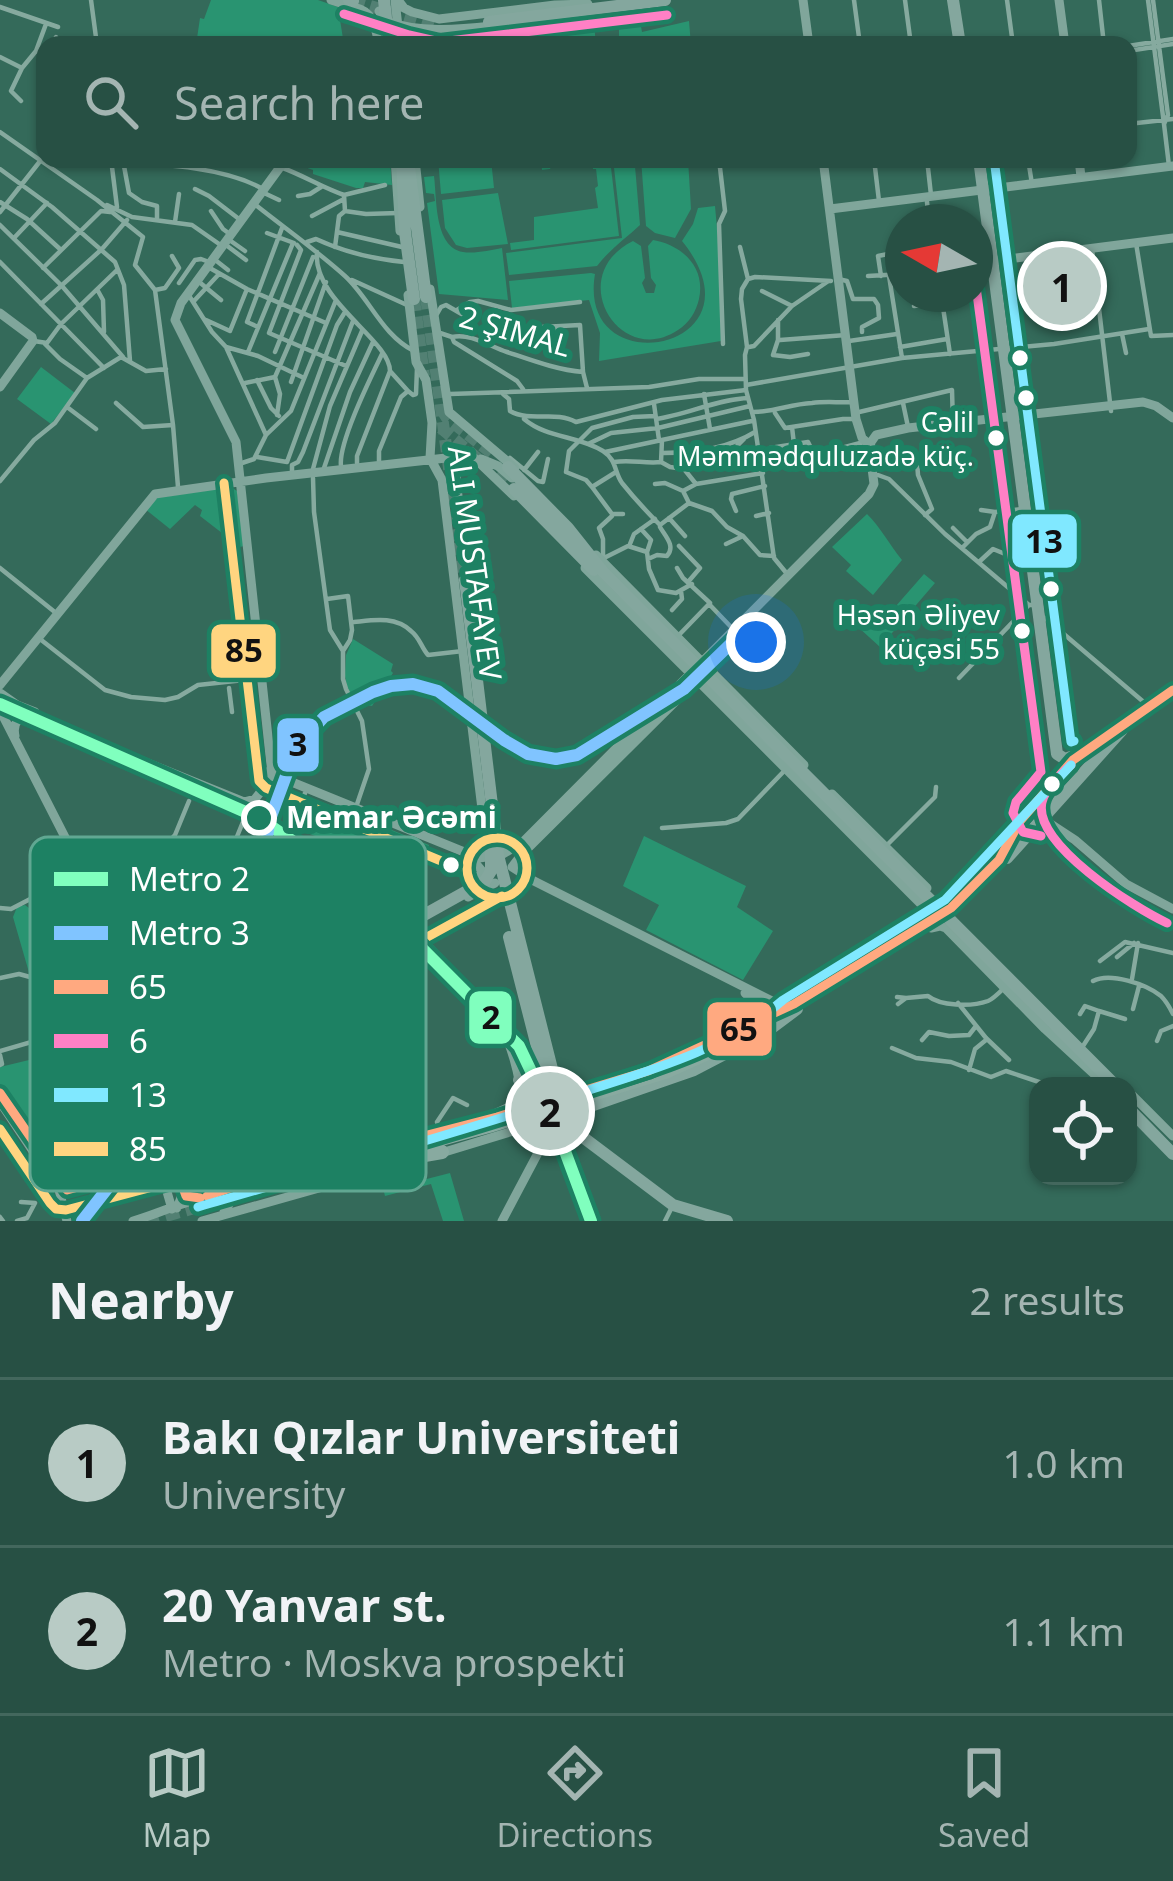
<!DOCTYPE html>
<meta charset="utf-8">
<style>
:root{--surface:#275044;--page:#2f574b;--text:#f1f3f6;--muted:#a4b5b2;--line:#43675d;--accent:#b8cbc5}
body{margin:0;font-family:"Noto Sans",sans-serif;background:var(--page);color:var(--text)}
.controls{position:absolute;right:36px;bottom:36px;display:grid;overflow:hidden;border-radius:24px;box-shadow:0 3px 9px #0004}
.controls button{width:108px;height:108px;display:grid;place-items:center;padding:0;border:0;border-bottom:3px solid var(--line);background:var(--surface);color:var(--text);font:60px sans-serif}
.compass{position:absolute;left:885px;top:204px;width:108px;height:108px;border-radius:50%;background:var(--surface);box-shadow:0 3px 9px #0004;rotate:279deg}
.you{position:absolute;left:756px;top:642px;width:42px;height:42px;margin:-30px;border:9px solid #fff;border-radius:50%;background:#1a73e8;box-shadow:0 0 0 18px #1a73e833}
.badge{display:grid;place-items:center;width:78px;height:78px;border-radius:50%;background:var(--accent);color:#111;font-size:39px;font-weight:700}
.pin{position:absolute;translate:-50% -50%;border:6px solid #fff;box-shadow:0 3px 12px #0006}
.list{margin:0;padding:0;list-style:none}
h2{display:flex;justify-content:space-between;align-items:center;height:156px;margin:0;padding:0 48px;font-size:51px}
h2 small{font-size:39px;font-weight:400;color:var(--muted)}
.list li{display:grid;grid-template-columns:78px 1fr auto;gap:36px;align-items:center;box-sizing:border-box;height:168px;padding:0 48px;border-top:3px solid var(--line)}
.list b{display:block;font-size:45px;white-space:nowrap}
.list p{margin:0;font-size:39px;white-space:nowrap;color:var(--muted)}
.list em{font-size:39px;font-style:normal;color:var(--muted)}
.icon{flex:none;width:66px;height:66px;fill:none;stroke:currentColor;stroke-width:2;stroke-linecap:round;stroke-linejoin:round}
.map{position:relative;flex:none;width:1173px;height:1221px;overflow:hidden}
.search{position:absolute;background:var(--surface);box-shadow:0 3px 9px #0004;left:36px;right:36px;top:36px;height:132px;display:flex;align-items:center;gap:30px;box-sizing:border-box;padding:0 42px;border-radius:24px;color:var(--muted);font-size:45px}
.sheet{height:492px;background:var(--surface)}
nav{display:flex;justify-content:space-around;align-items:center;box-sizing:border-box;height:168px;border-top:3px solid var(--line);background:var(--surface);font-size:33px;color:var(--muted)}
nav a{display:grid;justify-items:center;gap:6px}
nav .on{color:var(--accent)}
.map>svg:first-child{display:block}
.green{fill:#299471}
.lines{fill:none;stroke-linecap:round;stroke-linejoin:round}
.primary-tunnel{stroke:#528073;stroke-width:12;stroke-dasharray:12 6;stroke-linecap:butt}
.highway-tunnel{stroke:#528073;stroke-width:14;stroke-dasharray:14 7;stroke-linecap:butt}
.street{stroke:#86aa9f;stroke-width:4.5}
.secondary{stroke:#80a69b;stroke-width:9}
.primary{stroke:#84a79e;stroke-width:12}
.highway{stroke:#88aaa0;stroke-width:14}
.bus-1-casing{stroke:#1d8163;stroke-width:18}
.bus-2-casing{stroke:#1d8163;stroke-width:18}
.bus-3-casing{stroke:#1d8163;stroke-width:18}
.bus-4-casing{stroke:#1d8163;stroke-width:18}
.bus-1{stroke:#ffa980;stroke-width:9}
.bus-2{stroke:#ff80c5;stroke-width:9}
.bus-3{stroke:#80e8ff;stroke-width:9}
.bus-4{stroke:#ffd580;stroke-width:9}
.metro-1-casing{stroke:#1d8163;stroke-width:21}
.metro-2-casing{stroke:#1d8163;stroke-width:21}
.metro-1{stroke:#80ffbe;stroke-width:12}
.metro-2{stroke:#80c4ff;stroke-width:12}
.bus-dot{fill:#fff;stroke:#1d8163;stroke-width:4.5}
.stop-dot{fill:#1d8163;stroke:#fff;stroke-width:6}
.labels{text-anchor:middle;stroke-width:12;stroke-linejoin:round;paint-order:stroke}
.bus-label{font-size:27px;fill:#fff;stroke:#1d8163;text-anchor:end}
.street-label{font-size:30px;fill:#fff;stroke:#1d8163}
.stop-label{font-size:30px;font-weight:bold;fill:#fff;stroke:#1d8163;text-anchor:start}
.key{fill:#1d8163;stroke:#61a792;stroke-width:3}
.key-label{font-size:33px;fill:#fff}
.line-badge{stroke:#1d8163;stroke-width:4.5}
.pale-badge-label{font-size:33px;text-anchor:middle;font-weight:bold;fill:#111}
</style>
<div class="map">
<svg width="1173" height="1221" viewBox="0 0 1173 1221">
<rect width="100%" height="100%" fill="#346a5a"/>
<path class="green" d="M211 0H318L338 7 344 45H196L200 18 204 19Z
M620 10 621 13 638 10 642 32 689 21 691 45H624L623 40H619V29L614 13Z
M594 23 596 45H500L499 36Z
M293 159H390L392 185 365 182 363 188H356L313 174V170L291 162Z
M438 159H491L494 188 441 194Z
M541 159H610L619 236 511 250 510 243 534 240V217L598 208 595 188 598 186 596 169H593L592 160 552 165 550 169 542 170Z
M613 159H632L635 166 640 225C625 239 610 249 597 266L509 275 506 253 622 238Z
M641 159H688L691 209 675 238 655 233 646 226Z
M434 176C437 198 434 247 463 252 475 254 490 250 502 248L508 300 439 294 427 203 435 201 434 194 426 193 424 177Z
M498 193 508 244 467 248 456 245 445 228 442 200Z
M715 206 720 262 721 341 599 361 600 333 589 300 512 308 509 281 591 273 595 274C576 387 770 350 682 241L693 224 698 208Z
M653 240C682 245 706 267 699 299 696 312 689 323 678 330 620 369 563 276 633 241L641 246 645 278 642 283 646 293H654L656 285 651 278 648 246Z
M41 367 75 393 51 424 17 399Z
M231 487 237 491 244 546 240 547 200 516 202 510 195 505 170 529 145 509 155 498Z
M867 514C881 528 889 544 902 560L873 595 846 571 851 565 832 547Z
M924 574 935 583 880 647 858 627 877 606 888 615Z
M353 639 393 664 391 671 393 673 372 706 356 703 353 694 348 691 345 676 346 655Z
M317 800 429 845 427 853 417 854 388 846 382 856C353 848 323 840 294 828L299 817 307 820Z
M644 836 746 886 737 907 773 931 743 980 646 930 659 905 623 886Z
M25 905 33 911 44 952 31 956H46L48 960 68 955 71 965 30 976 13 917 17 907Z
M29 1060 37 1093 33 1095 48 1147 43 1148 0 1085V1067Z
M411 1170 415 1182 450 1173 464 1221H443L431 1184 385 1196 384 1192 389 1190 388 1184 392 1183 390 1175Z"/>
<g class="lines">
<path class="primary-tunnel" d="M353 1 438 26
M426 297 460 550
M414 299 424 376
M442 410 447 418 494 455
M441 428 514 489
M454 543 460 581"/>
<path class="highway-tunnel" d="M145 1221 246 1192"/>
<path class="street" d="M91 0 97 45
M854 0 860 45
M905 0 911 45
M1007 0 1013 45
M1099 0 1104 45
M1148 0 1164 124
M1153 0 1168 115 1164 124 1169 166
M0 7 58 27
M53 45 56 37
M1128 46 1173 39
M36 51 46 24
M1128 51 1173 44
M0 57 22 68 36 51 45 55
M21 101 11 91 22 68
M1128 124 1173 119
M0 132 97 200 143 237 135 265 155 290 173 425 178 487
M111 159 117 207
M719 159 725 211 719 224 723 344
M874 159 879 201
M927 159 931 195
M1028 159 1032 184
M111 163C156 163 224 167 263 189
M852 164 874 161
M124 166 129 193 142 202 157 206V219
M280 167C303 175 321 187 344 195
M0 169 52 207 115 262 124 285 130 361
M195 189 209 196 239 219
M262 192 279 200
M298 196 310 194 321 187
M0 202 27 219 61 250
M927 202 929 222
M107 205 132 217 192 225 222 246
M257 206C286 229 316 250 345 276 370 299 382 335 414 351
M211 211 223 229 231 235
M345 211 366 214 398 213
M0 212 41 160
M312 216 344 199
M175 222 179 194
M0 225 62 286 123 357
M337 232 402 247
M267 233 294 243
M14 238 47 203
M228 239 245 251
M307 242 316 239C344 252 373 259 404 262
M1136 243 1151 336 1173 335
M226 245 246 260
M297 245 301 250 269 333 346 366
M335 247 339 216 345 211 344 195 385 185
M740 247 748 279
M1092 249 1111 411
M317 252C312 300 390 340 390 371L357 456V463
M214 259 228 270
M0 262 104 368
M975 263 988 261
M208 267 247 289 326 323
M43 268 101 211 110 212
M868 276 903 274
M881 276 878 256 903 251
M889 276 902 358
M838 279 847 281 853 299H874L878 305 879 318 862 327V332
M352 280 407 305
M198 281 221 300
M179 283 195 260 201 259 209 262
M155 290 165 288 179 268 172 256
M98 291 103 300 104 332
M762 291 792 306
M188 294 212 332 226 347 266 435
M941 294 950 354
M194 301 219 274
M41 304 102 249 127 220
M914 306 942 303
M457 310 470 302 478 301 511 310 580 302
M437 314 441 307 446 305 465 316
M206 320 230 331 247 289
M778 320V340L773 355 790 357 808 354
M515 325 552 344 558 327
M258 327 247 322 282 228
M542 327 580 325 583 372 587 388
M440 333 452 337C471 333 489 346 507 352 531 360 557 370 583 372
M1122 334 1126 353
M452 337 454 342 517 381 523 389
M780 340 846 335
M34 341 47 343 61 324 117 270
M849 341 897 334
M45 344 60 359 87 378
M226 347 258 356 304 378
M749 347 754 346 792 306 827 282
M900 347 947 339
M248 352 293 243
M275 352 313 257
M390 371 408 391
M257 380 271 408 279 416
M291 382 326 282
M245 383 275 377
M746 385 902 358 1054 344 1149 329
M450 394 649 387 699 379H744
M503 394 509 399 510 411C531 423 555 410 576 422L662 400 746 390
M704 394 710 429
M116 403 143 427 173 425
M903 403 908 427
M654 404 659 440
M67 407 96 429
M753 412C775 412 790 404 812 403 826 401 840 403 853 402
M775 413 785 428 843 419H856
M855 413 952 390 953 424
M277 415 280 394 275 377 320 273
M524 419C548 439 577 435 603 451 617 460 614 472 622 483 634 498 646 511 660 525L689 503 683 491 696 484 763 473
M656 419C685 415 719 399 748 398
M792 427 795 453
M662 440 661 462 670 467 684 469 696 484
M588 444 611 433 658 428 750 406
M845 447 864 442
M770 448 808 442 811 448
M605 452 752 421
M663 453C693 453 729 448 755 432
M257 457 287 462
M510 458 538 481 543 482 548 459
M379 461V451L401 397 408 391 413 395 416 394 417 368
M287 462 337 325 345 312
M614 462C631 459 645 464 661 462
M917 462 918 475 932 509 925 515
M239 464 254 459 266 435 291 411 336 300
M341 466C338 443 371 377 382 354
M324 468 350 392 373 342
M313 469 330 406 362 331
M684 469 729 454 744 439
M524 470 538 452
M292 471V465L298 462 303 452 353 321
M616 472 592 487 612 514H623
M878 475 889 479 945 534 1029 605H1032
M313 478 314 512 330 630 343 651
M0 481 34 440 55 423 87 378 121 357 146 371 166 369
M655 484 665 483 683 491
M592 487 586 480 566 472 569 451 592 428 633 417 655 416
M689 503 712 511 727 527 743 536 726 544
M981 510 995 512
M736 511 731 499 732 494 765 486
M756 516 769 513
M669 518 685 536
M953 528 967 542
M641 529 651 540 647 552
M1005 532 1010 556
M743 536 760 555 774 556
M630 544 634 534 655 519
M679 546 700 568 688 582
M963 547 976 534 990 527 995 512 1022 509
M603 557V539L599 528 612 516
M602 559 628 546 647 552 649 569 658 590 676 593 692 584
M648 559 657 555 667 556C676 546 665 536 660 527
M980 561 993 549 1010 556 1028 558
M0 568 56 613
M677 568 683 578 710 603
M788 575 774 558 754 420 746 390 745 355 747 347 741 299 742 289 748 279 755 277 831 281
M327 599 348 596 352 630 350 640 343 651V679L346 689 362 721 369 769 354 813
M672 610 682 599 681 591
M1045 618 1146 704
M354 622C374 620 395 616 411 631 420 638 421 647 428 655L463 651
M677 637 709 604 731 627
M40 639 105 690 131 697 165 700 178 697 198 685 263 678
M959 678 1029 605
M229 688 232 712
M305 793 295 820 289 843 310 852 315 859 361 880 410 929
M191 796 197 783
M662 828 726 823 738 819 787 768
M886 846 935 797 936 787
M87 883 118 862 150 873 163 848 175 835 189 801
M0 908 11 909 36 896 41 898 75 891 89 908 98 906
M294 943 276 924 293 915 315 859
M118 951 149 939 165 918 177 920 181 911
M1117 957 1134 943
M1100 961 1125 942 1173 953
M72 966 87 1024
M0 978 19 974 30 977 118 955
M1132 979 1138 943
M1093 981C1110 972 1146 984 1161 996 1166 1001 1170 1008 1173 1014
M897 997 906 998 898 1004
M906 998 928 996C940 1006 971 1007 988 1001 993 999 1000 992 1004 988
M958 1003 986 1038 1009 1060
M1133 1009 1139 986
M1099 1011 1125 1019
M169 1012 229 1035 263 1070
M1080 1014 1085 1006 1099 1011 1094 1029 1083 1046
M139 1030 157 1024C163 1014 170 1013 175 1002 187 977 188 952 197 927L195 921 181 911 182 907 197 873 217 878 221 876 249 807V799
M922 1040 929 1032 949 1036 969 1035 976 1026
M1157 1041 1161 1031 1173 1026
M892 1048 916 1058 951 1062 991 1077 1006 1071 1051 1086
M0 1051 90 1025 135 1016
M0 1055 2 1064 0 1065
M969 1070 975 1049 986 1040
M211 1122 193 1059 219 1041 232 1007 294 943 342 986
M439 1132 437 1122 453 1098 467 1105
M0 1217 3 1221
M17 1221 27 1218 35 1203 21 1202
M665 1221 673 1205"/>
<path class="secondary" d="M331 0C367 12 372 6 379 45
M395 0 400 45
M398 0 404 8 412 12 439 19 555 5 588 4
M803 0 809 45
M1059 0 1065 45
M379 11 385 21C419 33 457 30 492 26
M408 45 414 35 426 30
M286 159 181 303 175 320 236 442 272 774 479 858 486 857 487 850 442 480 430 458 432 423 426 380 416 362 408 295
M395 159 400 231
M415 159 420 207
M823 159 856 419 862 438 871 446
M1079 159 1081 177
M830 209 1173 166
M992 261 1173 238
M430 289 449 412 515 468
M0 313 32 337 33 341 0 387
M481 459 498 466 512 478
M596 555 804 765
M585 568 923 906 927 915 923 925
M469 583 456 480 460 451H467L514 496
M699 684 690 687 522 854 512 867 534 881 776 1003 792 1004
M0 685 155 494 266 478 464 456
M0 693 17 705 35 712
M0 710 67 841 115 945 182 1195 177 1208
M15 736C12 722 20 714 34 717L244 802 255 799 270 780 279 782
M269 771 272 777 267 780 263 775Z
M832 794 927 888
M1043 819 1075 840 1126 884 1173 909
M499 844 503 854 523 842 869 494 874 484 869 445 876 435 908 428 1143 402 1156 406 1173 418
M466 859 476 864 482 871 473 885
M468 897 495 883
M931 928 940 926 946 928 1045 1029 1095 1075
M411 929 498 1019C510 1042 521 1075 521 1102
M745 993 762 1010 757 1020
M1128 1091 1173 1136
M0 1102 59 1190 67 1221
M438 1154 536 1124
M161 1171 172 1209
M67 1190 170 1161 391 944 428 911
M207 1196 250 1181 485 1120
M133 1221C159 1214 205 1191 229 1196L231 1201 224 1212
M202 1221 404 1164
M502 1221 547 1136 555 1131 569 1130"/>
<path class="primary" d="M349 0 353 1
M384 0 389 45
M953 0 960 45
M489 22 665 0
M402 159 405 232 414 299
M979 159 1057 754 1065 759 1077 755
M409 167 426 297
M508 467 568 528 603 572 1116 1086
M514 489 594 570
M465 580 498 855 552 1069 568 1107
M1007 858 1122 730
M424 915 485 881 491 871V853
M509 937 544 1074
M787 1008 951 908 999 860 1020 821 1073 760 1173 690
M645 1072 688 1055 751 1023
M554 1075 574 1090H590
M519 1080 529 1086 535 1083 541 1075
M1128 1108 1173 1154
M529 1110 527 1116 530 1121 561 1125 572 1129 673 1205 727 1221
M484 1120C508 1109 546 1097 547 1066
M550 1120 694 1070 765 1033 797 1009"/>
<path class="highway" d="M390 1161 442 1152
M246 1192 489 1126 665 1072 721 1047 794 1004"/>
<defs>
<path id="bus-1" d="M0 1093 67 1190 164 1164 173 1159 186 1196 200 1198
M207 1196 250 1181 497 1117 648 1071 794 1004 951 908 999 860 1020 821 1073 760 1173 690"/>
<path id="bus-2" d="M344 14 409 35 440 42 667 15
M975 279 1041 772 1016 802 1013 813 1023 832 1041 836
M1071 765C1060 775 1046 787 1042 802 1032 844 1135 908 1167 923"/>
<path id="bus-3" d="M994 159 1071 742 1074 741
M198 1207C321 1171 445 1137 567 1097 643 1072 722 1053 783 1000L945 900 1071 765"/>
<path id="bus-4" d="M224 483 259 781 266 788 458 868
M467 868a30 30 0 1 1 60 0a30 30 0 1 1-60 0Z
M0 1129 50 1203 56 1209 66 1210 179 1180 420 941 502 896"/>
</defs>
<use href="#bus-1" class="bus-1-casing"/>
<use href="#bus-2" class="bus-2-casing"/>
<use href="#bus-3" class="bus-3-casing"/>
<use href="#bus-4" class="bus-4-casing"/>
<use href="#bus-1" class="bus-1"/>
<use href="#bus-2" class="bus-2"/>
<use href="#bus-3" class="bus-3"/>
<use href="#bus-4" class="bus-4"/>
<defs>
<path id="metro-1" d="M0 704 259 818 365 891 519 1046 550 1111 591 1221"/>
<path id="metro-2" d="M82 1221 213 1053 257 918 269 822 297 746 324 717 373 692 391 686 413 684 438 691 504 740 528 754 556 759 577 755 684 689 748 627"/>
</defs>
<use href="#metro-1" class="metro-1-casing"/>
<use href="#metro-2" class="metro-2-casing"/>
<use href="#metro-1" class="metro-1"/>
<use href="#metro-2" class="metro-2"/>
</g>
<g class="bus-dot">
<circle cx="1020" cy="358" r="10"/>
<circle cx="1026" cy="398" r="10"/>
<circle cx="996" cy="438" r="10"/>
<circle cx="1051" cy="589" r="10"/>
<circle cx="1022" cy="631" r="10"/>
<circle cx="1052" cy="784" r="10"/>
<circle cx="451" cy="865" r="10"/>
</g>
<circle class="stop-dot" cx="259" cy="818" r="15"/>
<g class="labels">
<g class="bus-label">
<text x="974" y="432">Cəlil<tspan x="974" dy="34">Məmmədquluzadə küç.</tspan></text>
<text x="1000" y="625">Həsən Əliyev<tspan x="1000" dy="34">küçəsi 55</tspan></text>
</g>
<g class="street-label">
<text transform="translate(515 332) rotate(16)" y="10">2 ŞIMAL</text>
<text transform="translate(474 563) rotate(82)" y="10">ALI MUSTAFAYEV</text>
</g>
<g class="stop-label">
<text x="286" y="828">Memar Əcəmi</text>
</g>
</g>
<rect x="30" y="837" width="396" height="354" rx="18" class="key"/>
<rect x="54" y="872" width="54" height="14" fill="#80ffbe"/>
<rect x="54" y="926" width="54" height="14" fill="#80c4ff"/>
<rect x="54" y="980" width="54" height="14" fill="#ffa980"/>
<rect x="54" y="1034" width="54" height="14" fill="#ff80c5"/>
<rect x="54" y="1088" width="54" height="14" fill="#80e8ff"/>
<rect x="54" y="1142" width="54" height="14" fill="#ffd580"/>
<g class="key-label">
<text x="129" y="891">Metro 2</text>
<text x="129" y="945">Metro 3</text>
<text x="129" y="999">65</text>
<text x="129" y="1053">6</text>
<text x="129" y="1107">13</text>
<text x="129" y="1161">85</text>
</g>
<g class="line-badge">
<rect x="1010" y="512" width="69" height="58" rx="12" fill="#80e8ff"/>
<rect x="209" y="622" width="69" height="58" rx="12" fill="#ffd580"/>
<rect x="275" y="716" width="46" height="58" rx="12" fill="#80c4ff"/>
<rect x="467" y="989" width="47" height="57" rx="12" fill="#80ffbe"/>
<rect x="705" y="1000" width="69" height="58" rx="12" fill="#ffa980"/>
</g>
<g class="pale-badge-label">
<text x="1044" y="553">13</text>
<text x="244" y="662">85</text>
<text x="298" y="756">3</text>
<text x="491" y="1029">2</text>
<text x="739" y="1041">65</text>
</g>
</svg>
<div class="controls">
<button><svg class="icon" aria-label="locate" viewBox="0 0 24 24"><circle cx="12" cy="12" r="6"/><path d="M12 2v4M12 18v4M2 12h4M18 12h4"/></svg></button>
</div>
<svg class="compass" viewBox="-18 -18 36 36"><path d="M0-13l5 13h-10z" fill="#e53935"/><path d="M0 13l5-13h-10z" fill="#a4b5b2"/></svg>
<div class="you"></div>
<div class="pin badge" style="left:1062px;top:286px">1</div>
<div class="pin badge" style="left:550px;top:1111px">2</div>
<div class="search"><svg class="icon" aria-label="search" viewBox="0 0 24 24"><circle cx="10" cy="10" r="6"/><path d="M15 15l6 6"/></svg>Search here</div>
</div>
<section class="sheet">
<h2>Nearby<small>2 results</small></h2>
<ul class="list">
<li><span class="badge">1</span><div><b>Bakı Qızlar Universiteti</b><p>University</p></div><em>1.0 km</em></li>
<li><span class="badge">2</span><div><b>20 Yanvar st.</b><p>Metro · Moskva prospekti</p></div><em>1.1 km</em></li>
</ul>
</section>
<nav>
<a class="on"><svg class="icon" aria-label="map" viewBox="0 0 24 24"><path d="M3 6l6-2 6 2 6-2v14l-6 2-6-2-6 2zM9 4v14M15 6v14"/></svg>Map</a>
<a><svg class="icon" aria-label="directions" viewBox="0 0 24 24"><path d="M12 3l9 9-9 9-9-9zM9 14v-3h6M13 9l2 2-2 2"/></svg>Directions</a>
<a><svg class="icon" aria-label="saved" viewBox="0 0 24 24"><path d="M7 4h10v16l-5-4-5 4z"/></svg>Saved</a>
</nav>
